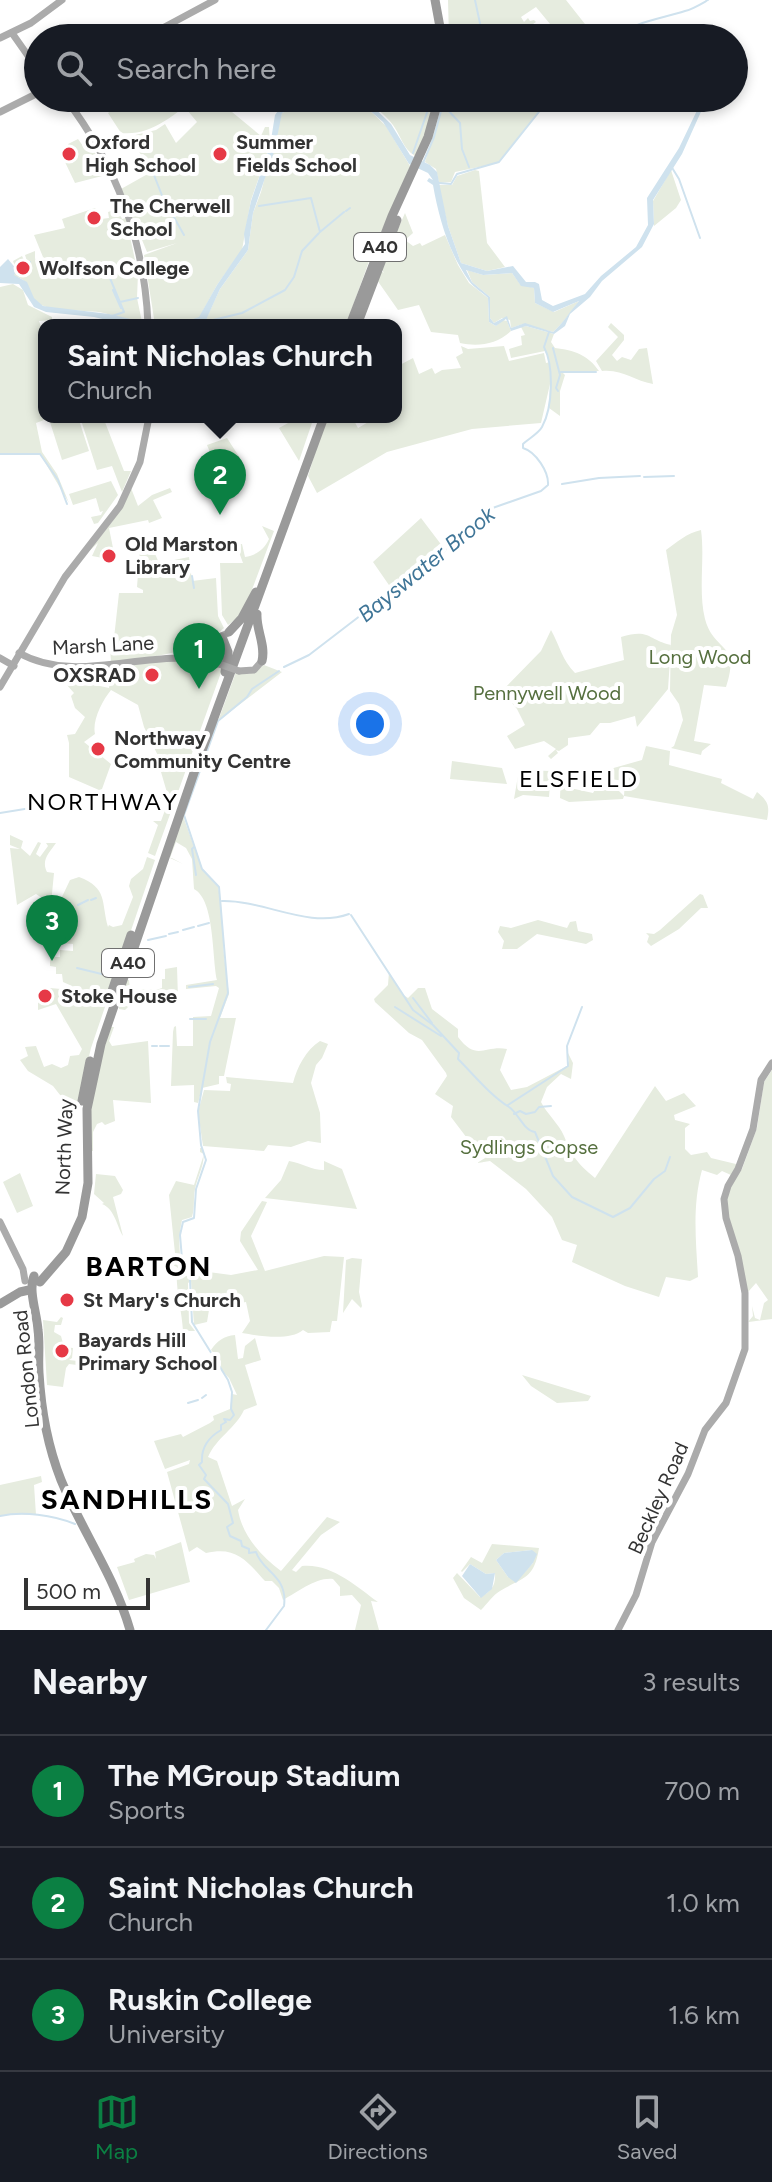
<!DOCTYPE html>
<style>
:root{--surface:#171b24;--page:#20242c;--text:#f1f3f6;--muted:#9ea1a6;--line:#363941;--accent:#0b8043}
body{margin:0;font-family:Figtree,sans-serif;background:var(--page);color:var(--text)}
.scale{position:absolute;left:24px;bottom:20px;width:126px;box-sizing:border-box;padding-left:8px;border:4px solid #333;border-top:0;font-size:22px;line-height:28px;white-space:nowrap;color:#333;-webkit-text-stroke:6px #fff;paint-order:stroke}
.you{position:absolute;left:370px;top:724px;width:28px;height:28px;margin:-20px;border:6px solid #fff;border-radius:50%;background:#1a73e8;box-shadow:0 0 0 12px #1a73e833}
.badge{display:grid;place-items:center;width:52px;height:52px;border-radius:50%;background:var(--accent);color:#fff;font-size:26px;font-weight:700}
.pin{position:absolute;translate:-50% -66px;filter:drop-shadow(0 2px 4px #0008)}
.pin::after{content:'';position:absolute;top:42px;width:28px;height:24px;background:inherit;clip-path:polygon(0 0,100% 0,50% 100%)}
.popup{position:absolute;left:38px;top:319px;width:364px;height:104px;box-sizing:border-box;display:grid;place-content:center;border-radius:16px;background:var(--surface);filter:drop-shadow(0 2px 6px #0005);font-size:26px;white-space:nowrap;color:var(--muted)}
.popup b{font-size:30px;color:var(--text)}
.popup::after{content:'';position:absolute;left:50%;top:100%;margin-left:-16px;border:16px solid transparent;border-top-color:var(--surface)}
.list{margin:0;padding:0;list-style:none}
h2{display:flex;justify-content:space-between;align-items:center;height:104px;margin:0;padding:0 32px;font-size:34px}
h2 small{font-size:26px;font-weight:400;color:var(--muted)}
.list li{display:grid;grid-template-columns:52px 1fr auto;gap:24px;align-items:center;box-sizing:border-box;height:112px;padding:0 32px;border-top:2px solid var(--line)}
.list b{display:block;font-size:30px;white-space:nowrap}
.list p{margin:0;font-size:26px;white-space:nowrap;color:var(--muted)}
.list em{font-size:26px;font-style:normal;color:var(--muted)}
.icon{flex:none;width:44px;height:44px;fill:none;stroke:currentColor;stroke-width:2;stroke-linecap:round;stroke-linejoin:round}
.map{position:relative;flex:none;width:772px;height:1630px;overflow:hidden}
.search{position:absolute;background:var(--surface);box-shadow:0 4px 12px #0003;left:24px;right:24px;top:24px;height:88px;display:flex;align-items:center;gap:20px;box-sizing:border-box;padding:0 28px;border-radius:44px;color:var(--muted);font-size:30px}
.sheet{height:440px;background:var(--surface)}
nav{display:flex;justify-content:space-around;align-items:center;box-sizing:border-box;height:112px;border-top:2px solid var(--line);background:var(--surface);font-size:22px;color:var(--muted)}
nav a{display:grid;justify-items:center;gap:4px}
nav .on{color:var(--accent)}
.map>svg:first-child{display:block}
.green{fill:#e6ecdf;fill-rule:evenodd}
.water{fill:#cfe2ee;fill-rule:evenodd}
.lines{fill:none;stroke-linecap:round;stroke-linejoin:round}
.stream{stroke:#cfe2ee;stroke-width:2}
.major{stroke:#ababab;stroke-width:7}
.highway{stroke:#9a9a9a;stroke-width:9}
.major-bridge{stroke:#ababab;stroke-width:7}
.poi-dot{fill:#e63946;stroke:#fff;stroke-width:3}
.labels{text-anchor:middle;stroke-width:8;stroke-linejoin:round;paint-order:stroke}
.shield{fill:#fff;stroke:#707070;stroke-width:2}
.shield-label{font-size:18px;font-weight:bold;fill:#333}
.poi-label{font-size:20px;font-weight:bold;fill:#333;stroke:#fff;text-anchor:start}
.street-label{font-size:20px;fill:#333;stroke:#fff}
.park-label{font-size:20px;fill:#56703f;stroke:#fff}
.water-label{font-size:22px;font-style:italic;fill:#3f7597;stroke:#fff}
.quarter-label{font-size:24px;letter-spacing:2px;fill:#000;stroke:#fff}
.district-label{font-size:28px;font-weight:bold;letter-spacing:2px;fill:#000;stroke:#fff}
</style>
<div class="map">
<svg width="772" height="1630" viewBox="0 0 772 1630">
<rect width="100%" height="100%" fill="#fff"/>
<path class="green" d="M448 0H566L596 38H545L555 30 536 7 521 17 524 22 528 18 530 21 534 20 536 22 527 28 534 38H449Z
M128 98H196C173 115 152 136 121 133L108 113Z
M204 98H215L261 136 265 127H269L270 146 251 200 242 250 217 285 199 318 175 325H155L144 255 177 243 147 252 121 189 153 171 149 164 151 163 143 154 141 155 131 136 156 130 165 124 176 143 197 122 187 110Z
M364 98H436L426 132 415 156C403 149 401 136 393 125 385 114 374 107 364 98Z
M445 98 448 99 551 98 498 163 455 172 451 182 439 183 436 169 425 162Z
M308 102C330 105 336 116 358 102L362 103 386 126 410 166 372 253 346 325H190L206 319 220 289 248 250 253 213 261 192 282 113Z
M78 139 83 146 90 143 106 175 75 183 65 162 74 157 68 144Z
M475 170 479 171 487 243 505 267 487 271 461 263 448 226 438 185H452L457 176Z
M671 170 681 200 676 208 654 226 653 201Z
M95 208 101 219 109 218 108 212 118 209 122 219 126 218 138 274 137 298 142 322C129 320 117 316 104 313 85 309 59 313 41 305 21 295 39 274 0 276L2 268 9 271 14 268 17 271 13 261 22 256 25 262 27 261 25 255 35 251V259L43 257 34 235 65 228 62 219Z
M405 213 413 233 405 240 413 246 420 243 422 246 445 235 458 265 469 283 488 298 489 322 496 326 503 320 507 321 511 331C497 344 479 347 460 343L458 335 431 332 419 305 398 310 377 280 380 270 384 273 381 268Z
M467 270 483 275 512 273 520 284 534 288 535 303 554 312 579 301C571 311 562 325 553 332L523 324 511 328 510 320 502 318 494 323 490 318V297L472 282Z
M13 284 23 290 28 305 52 317V320L39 321 44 335V417H52L36 423 42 452 57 474 69 503 40 454H0V287Z
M611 323 624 335V340L612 355 617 361 622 357 631 360 639 349 647 348 653 384C634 381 623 369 602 371L596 361 618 337 608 327Z
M526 326 554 334 551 342 555 348C574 350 588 355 599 371L562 372 565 375 560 391V416L549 408 550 384 541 423 472 429 398 449 387 452 317 493 308 476 326 418 352 417 358 428 377 417H396V367L413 358 419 374 432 368 435 374 442 370 461 368 456 357 463 353 461 346 468 349 504 346 509 361 544 353 546 363 550 362 545 351 511 358 509 349 522 345 521 336 525 335 521 327Z
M66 417H78L89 451 62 460 50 422Z
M80 417H103L124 471H131L122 492 112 466 97 470Z
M299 417H314L299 461 279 428Z
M227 438 240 458 220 477 207 445Z
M111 481 118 495 98 523 94 524 91 517 101 515 103 511 100 512 96 498 73 505 69 494Z
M131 488 138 506 152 495 170 488 172 492 153 500 162 518 149 523 148 520 109 528 113 548 102 550 103 558 92 556 98 543 88 552 112 522Z
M421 518 443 547 427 565 391 588 373 562Z
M262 526 274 531 247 603 237 618 228 625 222 615 220 563H243L236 544H242L245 557C256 555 264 550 269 539Z
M701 530C705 559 698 591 705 619 714 653 741 641 726 687L704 685 694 741 711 744 702 751 701 755 671 748 674 746 683 720 679 704 670 691 671 635 677 615 666 550C677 542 687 533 701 530Z
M150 542 159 563 189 557 192 581 216 578 218 616 224 628C221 630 219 634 215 636 197 652 136 660 111 662L110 647H113L119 593H143V590L137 587 140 548Z
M551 630C560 646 562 660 575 673L624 660 621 637C650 628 648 640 671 645L668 689 637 727 635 716 610 723H600L590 735 568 738V745L559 751 556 750 558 753 551 759 548 756 556 749 544 741 515 749 507 736 525 725 517 709 502 691 541 651Z
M183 659 223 667 155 856 148 853 158 825 153 821H161L168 802 159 798 168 796 161 772 165 770 144 727 138 705 111 690C102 701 92 721 95 734L84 742 111 764 102 789 99 790 69 777V743L67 735 75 734 85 717 75 708 71 696 74 693 66 684 73 679 91 675V684L109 688 111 667Z
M264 665 282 672 218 721 236 672 249 674Z
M646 746 670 751 669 765 722 779 721 783 753 799 757 792C768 801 770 805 767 820L624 796 625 781 610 779V769L642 760Z
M452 761 502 768 507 784 450 779Z
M519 770 551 771 549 797 523 795 514 799Z
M568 770 570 788 593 793 596 788 610 782 624 796 623 799 569 802 560 798 561 771Z
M183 816 202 869 218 887 221 901 224 956 229 994 220 1018H236L224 1076H219V1084L202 1088 198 1103 194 1102V1085L171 1086 173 1032 174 1027 176 1026 177 1046H193V1017L211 1016 219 988 216 986 186 989V985L217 980C212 958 215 900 194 889L192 859 186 848 176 842 170 858 183 864 168 856Z
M10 835 23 841 21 848 30 856 38 842 41 843 36 854 40 857 48 846 46 843H56C49 853 41 860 47 872L54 873 51 904 49 906 45 900 36 894 17 905 10 848 20 849 10 845Z
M147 857 155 860 91 1048C87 1063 81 1106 75 1114L53 1086 28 1071 20 1060 28 1056 25 1047 36 1046 44 1067 52 1064 61 1068 68 1065 70 1056 79 1055 82 1049 56 1004 38 1010V1000H49L53 997 50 988 72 990V986L63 982 62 974H56V967L50 966V957H60V950L73 951V944L52 942V933L61 934V925H53L67 911 60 901 70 880 79 877C108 888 101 902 108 927L109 925 113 927 122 925 133 897 129 886 131 879 143 869Z
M700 894 703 895 708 908H701L679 929 651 946 647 942 649 936 646 933 654 934 660 930Z
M538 920 567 928 570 922 576 921 578 931 592 934 593 940 586 944 537 934 517 949H502L504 941 498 932 500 926 511 928Z
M177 967 178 998 135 1000 125 1010 119 1009V999H126V995H121L126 980H129L130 990 159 989 162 988V979H165V969Z
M389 972 402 994 408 998 418 988H425L432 1009 458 1029V1037C477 1062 484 1045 507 1049L500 1070 511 1090 527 1087 567 1066 569 1061 567 1051 573 1063 571 1079 561 1074 547 1087 541 1102C547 1114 559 1124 564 1136 573 1157 576 1162 595 1178L655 1086 666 1101 684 1093 696 1106 674 1115 675 1120 690 1124 685 1128V1149L691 1155 707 1152 711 1158 736 1164V1168L731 1175 722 1171 717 1175 702 1170C692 1206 696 1241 698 1277L690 1281 666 1277 659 1297 625 1286 572 1262 577 1245 562 1240 552 1217 526 1189 490 1161 477 1163 485 1158 484 1149 479 1145 473 1146 451 1117 453 1106 435 1094 447 1076 446 1073 422 1040 409 1033 375 1002 374 999 388 985Z
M110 1027H114L109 1041 112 1046 148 1041 151 1103 113 1100 115 1121 105 1125 102 1122 97 1124 93 1132V1151H90V1101Z
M320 1041 328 1044 322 1058 316 1065 311 1083 320 1113 321 1143 308 1141 291 1147 268 1145 264 1151 203 1146 198 1112 204 1090 230 1091 231 1084 227 1083 226 1077 293 1083C297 1067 306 1050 320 1041Z
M772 1070V1319L748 1322 753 1316 752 1306 755 1318 760 1320 764 1303 768 1300 756 1283 748 1292 729 1225 727 1198 729 1187 742 1169 757 1128 764 1082Z
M200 1148H203C206 1164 198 1174 195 1189 193 1199 195 1207 192 1217L182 1220C178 1238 178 1259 186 1276L201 1271 231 1275 258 1270 240 1241 241 1232 262 1201 267 1202 251 1236 265 1271 324 1256 344 1257 337 1321H332L330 1332 308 1333 303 1330C290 1341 260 1336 242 1333L250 1321 246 1302 228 1305 210 1304 207 1322 194 1325 191 1281 188 1283 189 1323 195 1331H183C182 1311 175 1288 177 1267L173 1265 176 1263 169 1195 176 1181 194 1185 204 1154 200 1152Z
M289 1161C302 1163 311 1170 324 1170V1161L342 1169 357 1209 265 1198 281 1180Z
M20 1173 33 1206 17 1213 3 1182Z
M96 1174 115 1176 123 1190 121 1194 113 1197 123 1236C117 1227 115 1209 102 1204L104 1203 94 1194Z
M352 1258 362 1259 359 1292 362 1306 361 1308 352 1299 343 1313 346 1260Z
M61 1317 63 1318 61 1325H55L54 1332 61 1336 64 1347 73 1348 72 1358 69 1360 78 1361 77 1365 69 1364 66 1368 63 1387 47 1385 43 1320 57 1322Z
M235 1335 238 1359 243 1358 245 1346 255 1338 261 1360 245 1365 257 1405 244 1410C235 1429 217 1437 208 1457L217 1461 232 1506 245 1499 238 1510C242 1535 261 1556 281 1571L327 1517 340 1522 321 1535 292 1570 296 1572 302 1566C331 1563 356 1586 378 1602L371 1601 379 1630H355L361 1605 352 1595 340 1596V1587L333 1579C316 1577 298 1592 283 1600L279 1588 272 1581H265C246 1560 236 1546 206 1553L197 1547 189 1552 167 1472 189 1464 190 1460 165 1469 154 1441 181 1434 183 1437 210 1423 214 1420 213 1416 230 1409 232 1394 237 1395 229 1378 221 1370V1361L211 1350C217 1341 224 1336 235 1335Z
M522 1375 591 1396 588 1401 557 1403 531 1386Z
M41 1476 42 1482 34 1485 36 1515 11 1514 0 1516V1485Z
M181 1542 190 1582 129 1600 117 1567 135 1562 134 1559 146 1554 154 1555 156 1559 155 1552Z
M492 1544 539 1548C534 1580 523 1577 500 1591 493 1595 487 1604 481 1610L464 1598 453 1578 457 1573 480 1597C491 1592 496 1586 495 1573L486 1574 470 1564 462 1572 461 1571 471 1557 482 1563ZM532 1550 533 1563 520 1577H508L496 1560 504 1553Z"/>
<path class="water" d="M303 98C330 98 328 114 358 98L366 100 391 124 410 155 430 165 437 172 448 226 461 263 487 271 513 266 526 282H535L539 284 542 300 553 306 585 294 601 276 636 247 648 225 647 198 679 148 702 100 714 98 704 105 682 154 653 200 654 224 642 247 602 281 590 297 570 314 565 326 554 334 526 326 511 331 506 319 496 326 489 322 488 298C482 292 474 288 469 281 449 253 439 219 433 185L427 181 429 178 433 180 428 173 409 164 383 122 360 102 344 110 308 102 282 113 274 152 253 213 248 250 220 289 206 320 198 324 175 325 199 317 217 285 245 244 244 234 251 201 270 146 275 115 280 108ZM466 270 483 275 512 273 521 286 534 288 535 303 553 312 579 301C570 311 562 325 553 332L525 323 511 328 507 316 494 323 490 318V297L472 282Z
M8 259 17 270 14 275 27 282 34 298 43 306 109 314 156 325H128L94 317 46 312 34 307 19 284 0 283V267Z
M532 1550 537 1554 533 1563 516 1583 508 1577 496 1560 504 1553Z
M470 1564 486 1574 495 1573 492 1589 481 1598 462 1576Z"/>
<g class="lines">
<path class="stream" d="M475 0 481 28 487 38
M612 38C634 22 660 19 685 11 693 9 701 4 708 0
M369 104 370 98
M445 107 460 123 462 149 469 167
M413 153 432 98
M423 163 434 137 444 100
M671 166 679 179 700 238
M152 170 163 198 184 235
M439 183 451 184 457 174 499 162 550 98
M259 206 311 198 320 232 344 212
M346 211 350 208
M105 266 124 312 109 317
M16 268 30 262
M113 290 121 308
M120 302 138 298
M205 319 209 321 242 313 285 290 294 277 302 251 319 233
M553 348 560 375 556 388 558 391
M561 372H596
M0 454H40L58 480 67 504
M644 477 674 476
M562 484 599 478 640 476
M192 576 194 588
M284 667 309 655 408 579 433 565 458 534 487 510 541 491 548 485C549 472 536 452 523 448V444C528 439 538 434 542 427 553 407 554 366 544 347L549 332
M0 813 37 807
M194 847 192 849 196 875
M91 900 96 898
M222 901C264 900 308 929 349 914
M78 905 88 900
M351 915 413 1010 433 1025 459 1053 458 1059C475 1076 490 1095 509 1107 519 1114 524 1131 535 1132L553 1176 572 1197 613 1217 630 1208 654 1179 665 1171 670 1157
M198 926 209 923
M183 930 194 927
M169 934 178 932
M148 940 166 936
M77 968 114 977
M189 987 213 984
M413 998 432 1023
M395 1007 441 1036
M190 1019H206
M152 1046H157
M160 1046H169
M508 1105 568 1066 567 1046 582 1007
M514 1114 520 1111 526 1114 535 1112 539 1107 551 1106
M202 1398 206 1395
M188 1403 198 1400
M0 1516C23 1511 53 1515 75 1524
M266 1630 284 1606C288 1575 262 1572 256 1552L249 1553V1549L242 1546 241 1541 230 1536 227 1527 233 1523 228 1504 204 1479 206 1475 199 1465 202 1462C201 1447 209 1437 221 1430V1425L226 1422 224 1419 230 1420 234 1415 231 1409 232 1392 228 1380 192 1322 190 1280 182 1259 180 1235 183 1222 194 1218 196 1189 206 1160 201 1145 198 1111 210 1042 228 993 219 887 202 869 184 815 218 721 247 697 252 689 279 671"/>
<path class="major" d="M12 33 38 70
M0 38 31 23 62 0
M144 38 215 0
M65 98C116 164 145 242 148 325
M0 112 38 93
M19 653C82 688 156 642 222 665
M179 654 226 634
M0 658 14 666
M239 671 254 670 262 661
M0 687 65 577 120 506 140 462 149 417
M0 1222 23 1269 25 1281
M618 1630 636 1595 652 1542 688 1474 705 1430 726 1403 745 1349V1293L738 1256 726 1218 724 1199 728 1186 738 1169 753 1129 761 1080 772 1063"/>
<path class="highway" d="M435 0 442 38
M350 325 392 216 428 137 439 98
M357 325 397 220
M257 614C256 630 266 645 262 661
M229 632 242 618 256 592
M222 637 228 652 225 672
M110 997 131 935
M82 1101 90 1061
M34 1276C28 1290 37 1314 38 1330 40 1344 38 1358 39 1373 41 1408 48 1447 61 1480 82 1531 115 1577 130 1630
M40 1282 66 1252 82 1217 88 1183 87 1109 101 1044 196 767 324 417
M0 1304 20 1292 29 1290"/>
<path class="major-bridge" d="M222 665 239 671"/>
</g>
<g class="poi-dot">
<circle cx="69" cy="154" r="8"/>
<circle cx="220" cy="154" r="8"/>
<circle cx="94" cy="218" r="8"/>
<circle cx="23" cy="268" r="8"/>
<circle cx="109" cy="556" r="8"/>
<circle cx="152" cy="675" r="8"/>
<circle cx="98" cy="749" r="8"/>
<circle cx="45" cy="996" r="8"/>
<circle cx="67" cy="1300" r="8"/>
<circle cx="62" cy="1351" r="8"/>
</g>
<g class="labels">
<g class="shield">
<rect x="354" y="233" width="52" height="28" rx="6"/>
<rect x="102" y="949" width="52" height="28" rx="6"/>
</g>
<g class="shield-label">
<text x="380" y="253">A40</text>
<text x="128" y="969">A40</text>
</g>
<g class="poi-label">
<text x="85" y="149">Oxford<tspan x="85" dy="23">High School</tspan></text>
<text x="236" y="149">Summer<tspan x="236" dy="23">Fields School</tspan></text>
<text x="110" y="213">The Cherwell<tspan x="110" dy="23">School</tspan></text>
<text x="39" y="275">Wolfson College</text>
<text x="125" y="551">Old Marston<tspan x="125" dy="23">Library</tspan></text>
<text x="136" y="682" text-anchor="end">OXSRAD</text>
<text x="114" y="745">Northway<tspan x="114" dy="23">Community Centre</tspan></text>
<text x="61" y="1003">Stoke House</text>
<text x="83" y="1307">St Mary's Church</text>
<text x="78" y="1347">Bayards Hill<tspan x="78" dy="23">Primary School</tspan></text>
</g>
<g class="street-label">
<text transform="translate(103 645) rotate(-3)" y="7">Marsh Lane</text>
<text transform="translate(64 1147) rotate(-88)" y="7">North Way</text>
<text transform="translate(26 1369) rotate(-96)" y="7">London Road</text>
<text transform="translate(658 1498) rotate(-66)" y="7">Beckley Road</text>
</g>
<g class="park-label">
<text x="700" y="664">Long Wood</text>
<text x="547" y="700">Pennywell Wood</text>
<text x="529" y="1154">Sydlings Copse</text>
</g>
<g class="water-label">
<text transform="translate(426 564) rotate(-39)" y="8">Bayswater Brook</text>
</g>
<g class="quarter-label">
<text x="579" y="787">ELSFIELD</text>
<text x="103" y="810">NORTHWAY</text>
</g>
<g class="district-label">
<text x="149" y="1276">BARTON</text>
<text x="127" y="1509">SANDHILLS</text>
</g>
</g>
</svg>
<div class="scale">500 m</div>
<div class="you"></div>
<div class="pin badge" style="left:199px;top:689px">1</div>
<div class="pin badge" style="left:220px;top:515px">2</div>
<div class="popup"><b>Saint Nicholas Church</b>Church</div>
<div class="pin badge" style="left:52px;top:961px">3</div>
<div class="search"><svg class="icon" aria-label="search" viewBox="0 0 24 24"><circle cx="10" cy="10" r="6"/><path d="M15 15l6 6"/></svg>Search here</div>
</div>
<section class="sheet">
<h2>Nearby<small>3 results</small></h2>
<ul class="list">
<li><span class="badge">1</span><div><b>The MGroup Stadium</b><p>Sports</p></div><em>700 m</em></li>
<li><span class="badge">2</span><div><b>Saint Nicholas Church</b><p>Church</p></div><em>1.0 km</em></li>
<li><span class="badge">3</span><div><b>Ruskin College</b><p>University</p></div><em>1.6 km</em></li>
</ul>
</section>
<nav>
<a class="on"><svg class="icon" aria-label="map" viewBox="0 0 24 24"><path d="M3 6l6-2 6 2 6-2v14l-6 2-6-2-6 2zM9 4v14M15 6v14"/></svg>Map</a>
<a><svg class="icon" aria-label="directions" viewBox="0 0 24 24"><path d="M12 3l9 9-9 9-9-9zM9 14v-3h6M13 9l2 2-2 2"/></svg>Directions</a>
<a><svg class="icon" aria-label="saved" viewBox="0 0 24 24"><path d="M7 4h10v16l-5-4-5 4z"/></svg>Saved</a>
</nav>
